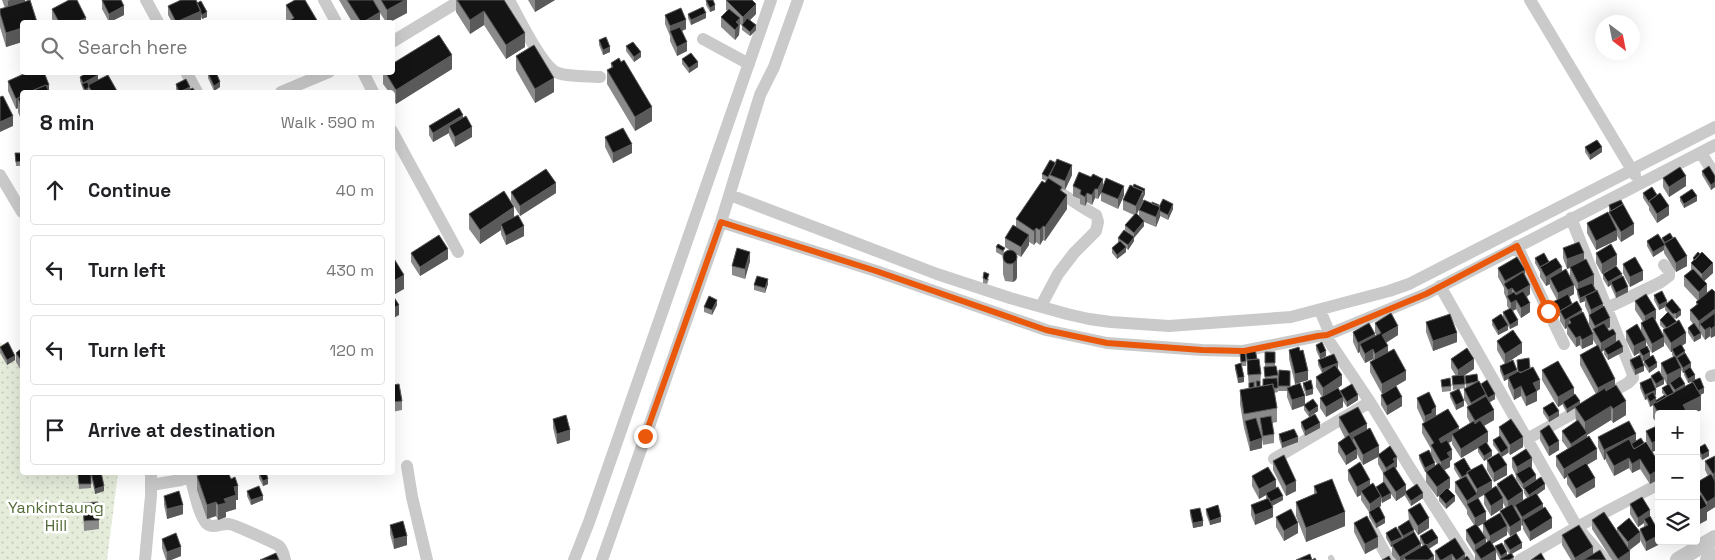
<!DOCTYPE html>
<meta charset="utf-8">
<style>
:root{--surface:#fff;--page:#f6f6f6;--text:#202124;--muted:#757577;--line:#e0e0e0}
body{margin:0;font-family:"Space Grotesk",sans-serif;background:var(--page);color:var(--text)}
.controls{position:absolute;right:15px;bottom:15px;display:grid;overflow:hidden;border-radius:5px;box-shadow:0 5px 20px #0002}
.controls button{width:45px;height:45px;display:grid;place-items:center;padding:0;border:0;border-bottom:1px solid var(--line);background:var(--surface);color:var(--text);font:25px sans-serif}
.compass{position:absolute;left:1595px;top:15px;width:45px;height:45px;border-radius:50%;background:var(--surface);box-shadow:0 5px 20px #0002;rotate:148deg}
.stop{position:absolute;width:15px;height:15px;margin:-11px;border:4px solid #ea580c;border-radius:50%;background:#fff}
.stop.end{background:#ea580c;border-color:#fff;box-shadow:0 1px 5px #0008}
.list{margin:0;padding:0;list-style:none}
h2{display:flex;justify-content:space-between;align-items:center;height:65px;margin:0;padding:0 20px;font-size:21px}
h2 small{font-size:16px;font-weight:400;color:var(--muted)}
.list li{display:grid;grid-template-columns:32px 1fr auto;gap:15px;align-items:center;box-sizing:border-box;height:70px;margin:0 10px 10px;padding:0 10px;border:1px solid var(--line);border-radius:5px}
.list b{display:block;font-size:19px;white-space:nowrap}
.list em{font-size:16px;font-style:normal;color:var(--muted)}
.icon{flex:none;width:28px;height:28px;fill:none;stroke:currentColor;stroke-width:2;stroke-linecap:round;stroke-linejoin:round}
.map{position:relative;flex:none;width:1715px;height:560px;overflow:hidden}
.search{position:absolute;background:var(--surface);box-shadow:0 5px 20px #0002;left:20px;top:20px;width:375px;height:55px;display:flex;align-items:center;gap:12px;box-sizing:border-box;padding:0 18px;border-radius:5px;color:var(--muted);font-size:19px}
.panel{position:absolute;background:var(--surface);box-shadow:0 5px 20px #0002;left:20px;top:90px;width:375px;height:385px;border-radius:5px}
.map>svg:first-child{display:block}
.park{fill:url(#park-dots)}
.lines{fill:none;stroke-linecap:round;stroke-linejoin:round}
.service{stroke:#cacaca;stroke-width:6}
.minor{stroke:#cacaca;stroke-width:12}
.tertiary{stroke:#cacaca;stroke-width:16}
.wall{fill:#8a8a8a;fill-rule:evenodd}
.shaded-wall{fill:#5a5a5a}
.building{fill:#141414;stroke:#5a5a5a}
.route{stroke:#ea580c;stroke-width:6}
.labels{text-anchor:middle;stroke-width:5;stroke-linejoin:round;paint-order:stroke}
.park-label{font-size:16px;fill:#536b38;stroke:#fff}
</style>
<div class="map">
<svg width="1715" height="560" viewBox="0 0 1715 560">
<defs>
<pattern id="park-dots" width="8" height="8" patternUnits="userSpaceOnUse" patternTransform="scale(1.25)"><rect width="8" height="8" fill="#e5ecda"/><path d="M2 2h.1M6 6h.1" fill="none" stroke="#c5cbbb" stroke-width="1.8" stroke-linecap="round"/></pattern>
</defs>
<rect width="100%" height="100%" fill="#fff"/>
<path class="park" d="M0 342 22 362V472L118 473 107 560H0Z"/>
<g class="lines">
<path class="service" d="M1331 558 1332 560"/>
<path class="minor" d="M146 0 158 22
M324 0 336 22
M509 0C518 16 542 68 558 73 569 77 588 76 600 77
M703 39 749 64
M392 42 461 0
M186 72 197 92
M363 72 373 92
M281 92 329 72
M392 131 458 252
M1701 153 1715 175
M0 175 22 212
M1635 175 1633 169 1715 127
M730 195 937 274 1010 298 1067 314 1089 319 1111 322 1169 326 1291 317 1389 291 1409 284 1632 170 1530 0
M721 222 876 271 1046 330 1107 343 1202 350 1243 351 1318 336 1327 335 1426 294 1715 145
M1517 246 1564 344
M1440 286 1577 527 1605 560
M1041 306 1058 274 1074 253 1096 231 1098 222 1096 215C1080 207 1068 196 1052 189
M1607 308 1661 282 1669 276V271L1664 265
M1320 310 1327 327 1329 341 1370 402 1410 468 1469 560
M1711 376 1715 375
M1527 439 1628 383 1633 378 1632 372 1571 218
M1274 459 1370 402
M407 466 412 497 427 560
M190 476C194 489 198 514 207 524 213 529 222 523 229 524 233 524 277 544 279 546 283 550 284 555 285 560
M151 485 181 480 200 472
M1371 527 1389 560
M145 560 151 496V472
M574 560 589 522 771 0
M602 560 721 222 760 95 774 67 798 0
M1520 560 1577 527 1659 484"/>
<path class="tertiary" d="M1678 560 1715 538
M1708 560 1715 556"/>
</g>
<path class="wall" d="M2 0H25L22 22V42L6 47 0 27V9L5 8Z
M102 0 124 15 110 22H109L102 9Z
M339 0H407V13L390 22H386L380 13V22H352Z
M456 0H504L525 47 506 59 484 25 470 34 456 12Z
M528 0H555L535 12Z
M706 0 715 10 710 12 706 5Z
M726 0 756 14 750 20 756 30 750 36 742 30V26L740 24 739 35 735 40 721 27V17L727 11 726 10Z
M197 3 207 17 202 19 201 17V21L197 22H172L168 15V6Z
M286 5 318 22H288L286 19Z
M52 9 86 22H54L52 19Z
M688 14 706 18 691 25 688 18Z
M665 15 686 29 682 31 687 51 677 56 670 41V36L665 24Z
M599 40 610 52 603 55 599 45Z
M626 46 641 57 634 62 626 51Z
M516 56 554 92 535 103 516 70Z
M682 59 698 67 689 73 682 64Z
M611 63 652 121 635 131 607 84V70L611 68Z
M452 69 396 104 392 98V92H389L383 84V72Z
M83 72H97L98 80 88 85H89L117 92H84L80 81V77L84 75Z
M208 73 220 87 214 91 208 78Z
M8 81 49 92H22V122L18 112V108L16 109 8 91Z
M176 84 190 89 195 92H177L176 89Z
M463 117 472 137 455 147 449 135V133L433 142 429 135V126Z
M605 137 632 153 613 163 605 147Z
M1585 147 1602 152 1590 160 1585 152Z
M15 153 22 161V166H16Z
M1702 171 1715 176V187L1711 190 1702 175Z
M1042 174 1072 175 1065 190 1062 189 1067 209 1045 241 1043 240 1040 245 1036 242 1034 245 1029 242V245L1021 257 1016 254 1017 277 1016 280 1013 282 1005 281 1003 274V256L996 252V247L1005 252 1011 251 1005 247V238L1016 227V219L1046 181 1042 179Z
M1663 178 1686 186 1669 197 1663 187Z
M1073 186 1103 187 1124 195 1118 209 1101 201V193L1098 199 1095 198 1092 205 1087 202 1085 206 1080 204V199L1073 196Z
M511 192 556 193 520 216 511 201Z
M1643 193 1669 215 1657 223 1649 210V207L1643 198Z
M1145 194 1137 214 1139 216V210L1159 207 1173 209 1168 220 1160 216 1156 227 1144 222V226L1134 237V241L1128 250 1126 248V252L1117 259 1112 253V248L1118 243V238L1129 233 1125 230V225L1134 215 1123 210V200Z
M1680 197 1697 201 1684 208 1680 201Z
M1609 205 1634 234 1621 242 1617 236V240L1596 250 1587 233V223L1609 215Z
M469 214 514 217 524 236 506 245 501 234V230L480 244 469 229Z
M1662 238 1687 266 1676 272 1664 253V250L1653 257 1647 246V241L1662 240Z
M1563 248 1584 260 1594 285H1593L1603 307 1610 327 1607 329 1623 352 1608 360 1604 354V350L1602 352 1626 415 1613 423 1611 420 1587 435V437L1597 459 1587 465 1595 487 1576 498 1567 484V477L1564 479 1556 466V456L1568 449 1562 441V431L1576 422 1575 408 1567 413 1563 406V404L1558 407 1542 380V370L1574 395 1580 404 1596 394 1580 365V355L1597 346 1593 340V344L1582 349 1580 345 1576 347 1567 334V328L1565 329 1560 321V316H1558L1553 306V302L1557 300 1550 287V284L1546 286 1540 277V272L1535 263V258L1549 262 1562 272 1570 277V268L1567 269 1563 258ZM1574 285 1577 291V294L1580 303 1585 301V306L1589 315V324L1593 332V333L1582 312 1572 304 1569 297 1574 294Z
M411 253 448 259 420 276 411 262Z
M1596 253 1617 265 1602 274 1596 263Z
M1693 258 1713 273 1704 281 1707 293 1712 289 1711 338 1710 336 1705 340 1701 334V338L1694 342 1688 333V328L1693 324 1690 320V310L1696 305V302L1698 301 1684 286V276L1691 270V263L1693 262Z
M750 261 745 279 732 275V266Z
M1623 264 1643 280 1630 287 1623 273Z
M1498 268 1525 275 1530 294 1527 297 1530 312 1521 318 1516 309 1513 311 1518 325 1510 329 1508 326V330L1498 335 1492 325V320L1503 316V312L1509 309 1507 306V300L1504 293V288L1498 277Z
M1603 274 1622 277 1628 292 1616 298 1611 287V285L1608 287 1603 279Z
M983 278 989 279 987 284 983 283Z
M768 284 765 293 754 290V285Z
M1654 295 1667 303 1681 315 1676 319 1675 318H1674L1686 343 1682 346 1695 380 1704 393 1700 395 1701 410 1694 414H1659V449L1652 452 1658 462V453H1659V479L1650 484 1640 469 1632 473 1629 468 1614 476 1606 461V459L1604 460 1598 447V437L1636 441 1644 443 1652 451 1646 441V431L1658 425 1653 418V405L1650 407 1647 399 1645 400 1640 388V383L1651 378V376L1664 384 1656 388V395H1655L1656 400 1664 395 1662 393V388L1667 385 1661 373V363L1673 357 1672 354V352H1671L1664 342V346L1652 353 1646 342V347L1650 357 1657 367 1649 373 1644 365V361L1650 357 1643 361 1644 371 1635 375 1630 364V360L1640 355 1639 353 1634 356 1626 340V331H1641V323L1643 322 1635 310V301L1656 319 1655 320 1663 334V330L1664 329 1660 325V320L1668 313 1665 310V307L1659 310 1654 300ZM1681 370 1683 373 1684 372V375L1688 383 1692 382V383L1685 386 1681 377Z
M717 305 712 315 704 312V307Z
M1426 322 1457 342 1433 351 1426 332Z
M1375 323 1398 335 1386 343 1388 352 1406 380 1396 386 1402 406 1387 415 1381 405V395L1382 394 1370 372V362L1373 360V359L1365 363 1360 354V352L1358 353 1353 342V332L1375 336 1376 335 1375 332Z
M1497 341 1522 353 1505 364 1497 350Z
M1316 345 1326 356 1320 359 1316 350Z
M0 347 15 360 7 365 0 353Z
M22 348V372L16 362V353Z
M1246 350 1257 359 1261 374 1260 386H1263V379H1265L1264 367H1265V352H1275V366L1278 375V380H1277L1278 392 1274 393 1277 408V422L1272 423 1274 434V443L1263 445 1262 439V448L1250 451 1244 428 1240 404V390L1249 388Z
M1289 350 1300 351 1308 380 1295 384 1289 359Z
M1240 352 1246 361V366H1241L1244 382 1238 383 1235 369V365L1241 363Z
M1451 359 1474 369 1464 376 1465 388 1459 389 1464 406 1456 410 1450 397V393L1457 389 1453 390 1452 376H1456L1451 368Z
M1318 360 1338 368 1342 385 1338 388 1340 391 1358 400 1347 407 1343 401V407L1326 417 1320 408V398L1322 397 1316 387V377L1322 373 1318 365Z
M1517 360 1530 368 1540 389 1537 391V401L1526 406 1521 396 1514 400 1508 386V379L1504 381 1500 371V366L1518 371Z
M1279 370 1290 387 1305 404 1318 411 1309 417 1304 410V406L1292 410 1287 397V391H1278Z
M1465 376 1478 381 1495 399 1489 403 1494 420 1484 426 1488 442 1487 443 1492 456 1484 461 1478 452V448L1461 458 1452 444V441L1449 443 1452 459 1450 461V467L1444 470 1450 488 1448 489 1455 501 1446 509 1439 501V496L1441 494 1437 497 1426 482V472L1428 471 1425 472 1419 459V455L1435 466 1437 464 1431 454V449L1422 433V424L1424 423 1417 408V398L1436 416 1459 430 1470 423 1467 417V407L1468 406 1464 399V389L1466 388Z
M1441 380 1451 386V391L1442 392Z
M1303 383 1313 394 1306 396 1303 387Z
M392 385 402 401V410L392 412Z
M1543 408 1559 416 1549 422 1543 413Z
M1339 417 1367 429 1379 453 1397 467 1395 468 1406 491 1423 498 1411 506 1405 496V495L1396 501 1391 494V498L1382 503 1381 501V506L1379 507 1385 523 1376 528 1369 517V512L1361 500V495L1357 497 1348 480V470L1370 485 1376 488 1383 482V473L1378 464V457L1363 465 1357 454V458L1346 465 1338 452V443L1345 438 1339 426Z
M553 419 570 440 557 444 553 428Z
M1301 422 1320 428 1305 436 1301 427Z
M1499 427 1523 447 1510 455 1508 452V453L1502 457 1507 475 1494 482 1487 470V460L1499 453 1493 445V440L1499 436Z
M1540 431 1559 450 1549 456 1540 440Z
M1279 434 1298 442 1282 448 1279 439Z
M1698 448 1709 456 1702 460 1698 453Z
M1715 456V507L1707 512V520L1696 526V483L1708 476 1705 470V461Z
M1512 458 1532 468 1536 480 1545 489 1537 495 1552 528 1530 541 1523 529V525L1522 526 1521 525V530L1510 536 1507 531V535L1492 544 1495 549V546L1507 555 1509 554 1504 545V541L1522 548 1512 553 1514 560H1500L1496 552V560H1475V554L1466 540V530L1474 525 1467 514V510L1455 492V482L1460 479 1454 469V464L1471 470 1492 489 1497 488V484L1523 500 1527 498 1524 493V488L1523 489 1516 479V476L1512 467ZM1484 495V504L1491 516 1503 508V503L1506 508 1500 511V515L1486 521 1477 499ZM1483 524V533L1488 542 1486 543 1478 526Z
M1273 461 1296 491 1286 496 1273 470Z
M80 472H101L104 491 95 494 91 475V488L79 489 78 474H80Z
M259 473 268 484 263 486 259 478Z
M197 476 238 500H236V509L226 512V517L218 520 216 516 207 519 197 490Z
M1252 476 1276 488 1283 500 1272 506 1273 517 1255 525 1251 515V505L1266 499V495L1259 499 1252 486Z
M1314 486 1345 526 1306 542 1296 516V502L1314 494Z
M247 491 263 500 251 505 247 496Z
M164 496 183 514 167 519 164 505Z
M83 503 99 520V529L84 531Z
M1630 504 1650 517 1655 525V517L1659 515V541H1660V544L1646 551 1640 540V542L1630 550V560H1612L1592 529V520L1617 532V528L1640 531V529L1644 527V523L1638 527 1630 514Z
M1206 509 1221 522 1210 525 1206 514Z
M1190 510 1203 526 1193 528 1190 515Z
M1408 510 1429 528 1418 535 1411 524 1421 547 1423 546 1420 541V536L1438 543 1429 549 1434 560H1396L1392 555V547H1391L1386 538V533L1398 530V527L1409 521Z
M1276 517 1298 533 1284 541 1276 527Z
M1354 523 1378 547 1365 554 1354 532Z
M390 525 407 545 394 549 390 534Z
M1562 535 1593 554 1606 560H1571L1562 545Z
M162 539 181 556 171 560H166L162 548Z
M1435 551 1465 557 1470 560H1435Z"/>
<path class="shaded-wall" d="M10 0H25V8L8 15V1Z
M405 0H407V13L390 22H387V10Z
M535 0H555L535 12Z
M756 4V14L743 27V17Z
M715 5V10L710 12V8Z
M124 6V15L110 22H109V14Z
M201 11V21L197 22H176Z
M484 11V25L470 34V20Z
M207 12V17L202 19V15Z
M380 12V22H363Z
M706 13V18L691 25V20Z
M86 18V22H76Z
M740 18 739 35 735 40V30L736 22Z
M686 20V29L672 35 670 31V36V26Z
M756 25V30L750 36V32Z
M22 28V42L6 47V33Z
M525 33V47L506 59V45Z
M687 42V51L677 56V47Z
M610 47V52L603 55V50Z
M641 52V57L634 62V57Z
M452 55V69L396 104V90Z
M698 62V67L689 73V68Z
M240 72H246V73L240 75Z
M98 75V80L84 87 83 83Z
M554 78V92L535 103V89Z
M220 82V87L214 91V86Z
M49 85V92H32Z
M190 87V92H179Z
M88 88V92H85V90Z
M16 99H18V108L16 109Z
M652 107V121L635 131V117Z
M463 115V124L449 126V133L433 142V133Z
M13 116V126L0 132V122Z
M472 127V137L455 147V137Z
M632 144V153L613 163V153Z
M1602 147V152L1590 160V155Z
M1072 165V175L1065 190V181Z
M1686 176V186L1669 197V187Z
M1103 179V189L1098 199V189Z
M1715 182V187L1711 190V185Z
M556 183V193L520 216V206Z
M1124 186V195L1118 209V199Z
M1095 189V198L1092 205V195Z
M1145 189V194L1143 198V201L1136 216V206Z
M1087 193V202L1085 206V197Z
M1067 195V209L1045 241V227Z
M1697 196V201L1684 208V204Z
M1173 204V209L1168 220V215Z
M1669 206V215L1657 223V214Z
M514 207V221L501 224V230L480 244V230Z
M1160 207V217L1156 227V217Z
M1144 221V226L1134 238V233Z
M1634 224V234L1621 242V232Z
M524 226V236L506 245V236Z
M1043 226V240L1040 245V230Z
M1036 228V242L1034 245V231Z
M1617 230V240L1596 250V241Z
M1029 235V245L1021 257V247Z
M1134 237V241L1128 250V245Z
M1664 245V250L1653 257V252Z
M1126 247V252L1117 259V255Z
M448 249V259L420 276V267Z
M750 252V261L745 279V269Z
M1584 253V262L1567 269V259Z
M1617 255V265L1602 274V264Z
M1687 256V266L1676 272V263Z
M1017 258V277L1016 280 1013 282V264Z
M1713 263V273L1702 283V274Z
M1562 267V277L1550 278V284L1546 286V277Z
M1525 270V280L1505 287V281Z
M1643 271V280L1630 287V277Z
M1622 274V278L1611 282V285L1608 287V282Z
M404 275V289L392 296V282Z
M1594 275V285L1578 293V283Z
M768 279V284L765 293V288Z
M1707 284V294L1699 302V292Z
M1530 285V294L1517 302 1516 300V309L1511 312V303L1516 300V293Z
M1574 285V294L1558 303V293Z
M1628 287V292L1616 298V293Z
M1512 288V297H1508V290Z
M1585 296V301L1580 303V298Z
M717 300V305L712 315V310Z
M1667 301V306L1665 305V307L1659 310V305Z
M1530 303V312L1521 318V308Z
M1603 304V313L1591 319V310Z
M399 305V315L392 319V309Z
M1715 309V318L1700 324 1699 331V321Z
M1582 310V319L1571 323 1569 319V327L1567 325V328L1565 329V320Z
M1656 310V319L1645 326V316Z
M1681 310V315L1676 319V314Z
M1610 318V327L1596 335 1595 333V326Z
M1518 320V325L1510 329V325Z
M1508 325V330L1498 335V331Z
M1398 326V335L1382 345V335Z
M1715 326V336L1711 338V329Z
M1710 327V336L1705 340V330Z
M1457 333V342L1433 351V341Z
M1686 333V343L1673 351 1672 349V352H1671V343Z
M1701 333V338L1694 342V337Z
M1375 334V343L1360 344V352L1358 353V343Z
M1593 334V344L1582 349V340Z
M1616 334V343L1601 352V343Z
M1580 336V345L1576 347V338Z
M1664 337V346L1652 353V344Z
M1646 340V349L1639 350V353L1634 356V346Z
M1522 343V353L1505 364V354Z
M1388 346V356L1375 363V354Z
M1623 347V352L1608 360V355Z
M1373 349V359L1365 363V354Z
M1326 351V356L1320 359V354Z
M1685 351V356L1677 358 1676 362V357Z
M1650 352V357L1643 361V356Z
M15 356V360L7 365V360Z
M1474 359V369L1458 379V370Z
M1338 363V368L1322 374V369Z
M1657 363V367L1649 373V368Z
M1691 363V368L1683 373V368Z
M1644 366V371L1635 375V370Z
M1681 368V378L1667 385V375Z
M1517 370V375L1508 377V379L1504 381V376Z
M1308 371V380L1295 384V374Z
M1406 371V380L1382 394V384Z
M1342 375V385L1323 398V388Z
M1695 375V380L1688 383V379Z
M1244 377V382L1238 383V378Z
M1615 379V388L1598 398V388Z
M1664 379V384L1656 388V384Z
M1540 380V389L1533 393V383Z
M1685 384V388L1675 395V390Z
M1521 386V396L1514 400V390Z
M1574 388V398L1563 402V404L1558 407V397Z
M1704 388V393L1696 397V392Z
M1313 389V394L1306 396V391Z
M1656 390V395L1648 399 1647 396V399L1645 400V395Z
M1537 391V401L1526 406V397Z
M1486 394V403L1471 412V403Z
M1495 394V399L1488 403V398Z
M1358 395V400L1347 407V402Z
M1305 396V405L1292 410V400Z
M1701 396V410L1694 414H1683V405Z
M1343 397V407L1326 417V407Z
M1402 397V406L1387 415V406Z
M1656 398V403L1655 401V404L1650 407V402Z
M1464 401V406L1456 410V405Z
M1580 401V406L1575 407V408L1567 413V409Z
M1626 401V415L1613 423V409Z
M1318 406V411L1309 417V412Z
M1611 406V420L1587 435V443L1571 454V444L1585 435V422Z
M1436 407V416L1425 426V416Z
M1494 410V420L1475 431V421Z
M1559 411V416L1549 422V417Z
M1320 423V428L1305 436V431Z
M1367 424V434L1353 437V441L1349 444V434Z
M1459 427V437L1452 434V441L1439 448V439Z
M570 430V440L557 444V434Z
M1488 432V442L1461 458V449Z
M1636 434V444L1606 452V459L1604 460V450Z
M1298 437V442L1282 448V443Z
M1523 437V447L1510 455V445Z
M1262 438V448L1250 451V442Z
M1659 439V449L1652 452V443Z
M1559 441V450L1549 456V447Z
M1379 446V456L1378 455V457L1363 465V455Z
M1508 448V453L1501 457V453Z
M1357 449V458L1346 465V456Z
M1597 449V459L1568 476 1567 474V477L1564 479V469Z
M1452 450V459L1450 461V467L1441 472V462L1447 453Z
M1492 451V456L1484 461V456Z
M1709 451V456L1702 460V455Z
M1397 457V467L1386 478V468L1393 459Z
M1532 458V468L1518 477 1517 467Z
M1629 458V468L1614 476V466Z
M1640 459V469L1632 473V464Z
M1435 463V468L1425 472V468Z
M1507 465V475L1494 482V473Z
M1659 469V479L1650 484V475Z
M1715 473V482L1713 484V474Z
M1536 475V480L1523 489V484Z
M1450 478V488L1437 497V487Z
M1595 478V487L1576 498V489Z
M268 479V484L263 486V481Z
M1276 480V490L1266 493V495L1259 499V489Z
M1370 480V490L1361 491V495L1357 497V487Z
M1296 481V491L1286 496V486Z
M1492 481V490L1467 504V510V501L1477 494V489Z
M1545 484V489L1529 500V495Z
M1406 485V493L1405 492V495L1396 501V492Z
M104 486V491L95 494V489Z
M238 486V500H236V509L226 512V517L218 520V505L234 487Z
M1523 491V501L1508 511V501Z
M1391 493V498L1382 503V498Z
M1423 493V498L1411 506V501Z
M263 496V500L251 505V500Z
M1283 496V500L1270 507V502Z
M1381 496V506L1370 513V504Z
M1455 496V501L1446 509V504Z
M1715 497V507L1707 512V520L1696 526V512L1707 506V502Z
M1503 498V508L1491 516V506Z
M216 502V516L207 519V505Z
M1543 504V514L1523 520V525L1522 526V517Z
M183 505V514L167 519V509Z
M1273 508V517L1255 525V515Z
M1650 510V520L1644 519V523L1638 527V518Z
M1345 512V526L1306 542V528Z
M1486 512V522L1475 528V518Z
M1221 517V522L1210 525V521Z
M1385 518V523L1376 528V524Z
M1429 518V528L1418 535V526Z
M1552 518V528L1530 541V532Z
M1521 520V530L1510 536V527Z
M1203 521V526L1193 528V523Z
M1298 523V533L1284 541V531Z
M1507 526V535L1490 545V536Z
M1414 530V535L1403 541V536Z
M1640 532V542L1628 551V542Z
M1659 535V541H1660V544L1646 551V542Z
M407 536V545L394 549V539Z
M1378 537V547L1365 554V544Z
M1402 537V541L1392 545V547H1391V542Z
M1438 538V543L1425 551V546Z
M1486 538V548L1475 550V545Z
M1522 543V548L1510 555V550Z
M1421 544V554L1404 557V560H1400V557Z
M181 547V556L171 560H167V552Z
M1593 547V557L1588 560H1575V558Z
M1496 550V560H1481V559Z
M1630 551V560H1618V559Z
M1507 552V556L1501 560V556Z
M1452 554V560H1442Z
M1465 554V560H1457Z
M1434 556V560H1428Z"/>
<path class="building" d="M30 0 37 22H22V28L6 33 0 13V9Z
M69 0H77L86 18 76 22H59L52 9Z
M102 0H121L124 6 109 14Z
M181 0H196L201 11 176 22 168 6Z
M295 0H305L318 22H290L289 21 294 18 286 5Z
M347 0H373L380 12 363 22H361Z
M381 0H405L387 10Z
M457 0H504L525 33 506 45 484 11 470 20Z
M706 0H713L715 5 710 8Z
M726 0H752L756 4 743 17Z
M201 1 207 12 202 15 197 3Z
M703 7 706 13 691 20 688 14Z
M681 8 686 20 670 26 665 15Z
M729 9 740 18 736 22 739 25 735 30 721 17Z
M747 18 756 25 750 32 742 25Z
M680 27 687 42 677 47 670 31Z
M439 35 452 55 396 90 385 72H392V64Z
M606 37 610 47 603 50 599 40Z
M633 42 641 52 634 57 626 46Z
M534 45 554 78 535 89 516 56Z
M691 53 698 62 689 68 682 59Z
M619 58 621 62 624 60 652 107 635 117 607 70 613 67 611 63Z
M28 72H44L49 85 46 86V85L29 92H22V96L16 99 8 81Z
M88 72H97L98 75 83 83 80 77Z
M209 72H216L220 82 214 86 208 73Z
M108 75 117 91 114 92H92L88 85Z
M186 79 190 87 179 92 176 84Z
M87 82 89 85 88 88 85 90 82 84Z
M46 85 49 92H29Z
M193 88 195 92H183Z
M3 96 13 116 0 122V97Z
M22 96V108L18 98Z
M459 108 463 115 433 133 429 126Z
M466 116 472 127 455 137 449 126Z
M623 128 632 144 613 153 605 137Z
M1597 140 1602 147 1590 155 1585 147Z
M15 153H21L22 161 16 162Z
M1057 159 1072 165 1065 181 1050 175Z
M1050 160 1056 163 1048 177 1042 174Z
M1709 166 1715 176V182L1711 185 1702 171Z
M1680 167 1686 176 1669 187 1663 178Z
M546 169 556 183 520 206 511 192Z
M1079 172 1091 177 1093 174 1103 179 1098 189H1095L1092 195 1087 193 1085 197 1080 194 1081 190 1073 186Z
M1048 178 1062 187 1060 190 1067 195 1045 227 1043 226 1040 230 1036 228 1034 231 1016 219 1042 181 1045 183Z
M1106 178 1124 186 1118 199 1101 192Z
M1134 184 1145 189 1143 193V191L1133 187Z
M1130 185 1143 191 1136 206 1123 200Z
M1652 187 1657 195 1649 201V202L1643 193Z
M1692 189 1697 196 1684 204 1680 197Z
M504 191 514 207 480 230 469 214Z
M1660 193 1669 206 1657 214 1649 201Z
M1163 199 1173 204 1168 215 1160 211 1159 207Z
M1144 200 1160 207 1156 217 1139 210Z
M1621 200 1623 204 1611 211 1609 205Z
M1152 202 1159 205 1158 206 1152 204Z
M1623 204 1634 224 1621 232 1609 212Z
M1608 212 1617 230 1596 241 1587 223Z
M1136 213 1144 221 1134 233 1125 225Z
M518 215 524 226 506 236 501 224Z
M1013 225 1029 235 1021 247 1005 238Z
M1124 230 1134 237 1128 245 1118 238Z
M1670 233 1673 238 1665 243 1662 238Z
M1658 234 1665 245 1653 252 1647 241Z
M439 235 448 249 420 267 411 253Z
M1675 237 1687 256 1676 263 1664 243Z
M1120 241 1126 247 1117 255 1112 248Z
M1579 242 1584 253 1567 259 1563 248Z
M998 244 1005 248 1003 251 996 247Z
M1611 244 1617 255 1602 264 1596 253Z
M737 248 750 252 745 269 732 266Z
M1003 257a7 7 0 1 1 14 0a7 7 0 1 1-14 0Z
M1698 252 1700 254 1695 260 1693 258Z
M1702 252 1713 263 1702 274 1691 263Z
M1544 253 1549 262 1540 267 1542 270 1535 258Z
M393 257 404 275 392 282V257Z
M1517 257 1525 270 1505 281 1498 268Z
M1635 257 1643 271 1630 277 1623 264Z
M1556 258 1562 267 1546 277 1540 267Z
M1586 259 1594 275 1578 283 1570 267Z
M1616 266 1622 274 1608 282 1603 274Z
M1566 269 1574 285 1558 293 1550 278Z
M1693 269 1707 284 1699 292 1684 276Z
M984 272 989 274 987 280 983 278Z
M1523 272 1530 285 1516 293 1512 288 1508 290 1504 284Z
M757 276 768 279 765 288 754 285Z
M1623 276 1628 287 1616 293 1611 282Z
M1592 283 1596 291 1580 298 1577 289Z
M1712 289 1715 292V309L1699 321 1690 310 1698 304 1696 302Z
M1597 290 1603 304 1591 310 1585 296Z
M1523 291 1530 303 1521 308 1516 300 1511 303 1507 296 1514 292 1516 295Z
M1662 291 1667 301 1659 305 1654 295Z
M392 294 399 305 392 309Z
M1568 294 1572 304 1558 312 1553 302Z
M1646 294 1656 310 1645 316 1635 301Z
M709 296 717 300 712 310 704 307Z
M1672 299 1681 310 1676 314 1675 313 1673 314 1665 305Z
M1577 301 1582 310 1565 320 1560 311Z
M1604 306 1610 318 1595 326 1589 315Z
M1511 308 1518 320 1510 325 1503 312Z
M1583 312 1593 334 1582 340 1580 336 1576 338 1567 325 1571 323 1569 319Z
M1668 312 1677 322 1667 328 1660 320Z
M1391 313 1398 326 1382 335 1388 346 1375 354 1373 349 1365 354 1360 344 1381 333 1375 323Z
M1715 313V326L1711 329 1710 327 1705 330 1700 324Z
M1450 314 1457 333 1433 341 1426 322Z
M1501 314 1508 325 1498 331 1492 320Z
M1653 316 1664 337 1652 344 1641 323Z
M1679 320 1686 333 1671 343 1663 330Z
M1369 323 1375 334 1358 343 1353 332Z
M1604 323 1609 331 1613 329 1616 334 1601 343 1593 329Z
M1694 323 1701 333 1694 337 1688 328Z
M1637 324 1646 340 1634 346 1626 331Z
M1513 330 1522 343 1505 354 1497 341Z
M1619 340 1623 347 1608 355 1604 349Z
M8 342 15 356 7 360 0 347Z
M1322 342 1326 351 1320 354 1316 345Z
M1681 344 1685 351 1676 357 1672 349Z
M1598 345 1615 379 1598 388 1580 355Z
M1647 346 1650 352 1643 356 1639 350Z
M1299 347 1300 351 1303 350 1308 371 1295 374 1289 350Z
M22 348V362L16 353Z
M1467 348 1474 359 1458 370 1451 359Z
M1255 349 1257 359 1247 360 1246 350Z
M1394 349 1406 371 1382 384 1370 362Z
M1240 352H1245L1246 361 1241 362Z
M1265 352H1275V363H1265Z
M1685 353 1691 363 1683 368 1677 358Z
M1334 354 1338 363 1322 369 1318 360Z
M1640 355 1644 366 1635 370 1630 360Z
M1653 355 1657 363 1649 368 1644 361Z
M1675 356 1681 368 1667 375 1661 363Z
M1529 358 1530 368 1522 372H1520L1518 371 1517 360Z
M1259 359 1261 374 1248 375 1247 360Z
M1513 360 1517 370 1504 376 1500 366Z
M1558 361 1574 388 1558 397 1542 370Z
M1241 363 1244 377 1238 378 1235 365Z
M1335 365 1342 375 1323 388 1316 377Z
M1276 366 1278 375 1265 377 1264 367Z
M1533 367 1540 380 1533 383 1537 391 1526 397 1521 386 1514 390 1508 377 1519 371 1520 373Z
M1690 367 1695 375 1688 379 1684 371Z
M1279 370 1290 371V386H1278Z
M1659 371 1664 379 1656 384 1651 376Z
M1477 374 1478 381 1475 382 1466 384 1465 376Z
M1464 375 1465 384 1453 385 1452 376Z
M1680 376 1685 384 1675 390 1670 383Z
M1277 378 1278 388H1273V384L1263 386V379Z
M1450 378 1451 386 1442 387 1441 380Z
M1651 378 1656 390 1645 395 1640 383Z
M1700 378 1704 388 1698 391 1693 382 1692 383V381Z
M1311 380 1313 389 1306 391 1303 383Z
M1487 380 1495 394 1488 398 1481 384Z
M1256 381H1260V386L1257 387Z
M1479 381 1486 394 1471 403 1464 389Z
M1254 382V387L1249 388V383Z
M1693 382 1701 396 1683 405 1688 414H1659L1653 404Z
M1300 383 1305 396 1292 400 1287 388Z
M399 384 402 401 392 402V385Z
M1273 384 1277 408 1244 414 1240 390Z
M1352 384 1358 395 1347 402 1340 391Z
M1669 384 1674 393 1667 396 1662 388Z
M1616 385 1626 401 1613 409 1611 406 1585 422 1575 407 1605 388 1606 391Z
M1396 386 1402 397 1387 406 1381 395Z
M1338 388 1343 397 1326 407 1320 398Z
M1459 389 1464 401 1456 405 1450 393Z
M1429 392 1436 407 1432 410V413L1425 416 1417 398Z
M1653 392 1656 398 1650 402 1647 396Z
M1575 394 1580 401 1567 409 1563 402Z
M1665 395 1666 397 1656 403 1655 401Z
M1486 396 1494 410 1475 421 1467 407Z
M1313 399 1318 406 1309 412 1304 405Z
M1553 402 1559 411 1549 417 1543 408Z
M1358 407 1367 424 1349 434 1339 417Z
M1448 409 1459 427 1439 439 1441 443 1447 440 1452 450 1447 453 1450 457 1441 462 1431 445 1434 443 1422 424Z
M1315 414 1320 423 1305 431 1301 422Z
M566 415 570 430 557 434 553 419Z
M1271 416 1274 434 1263 436 1260 418Z
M1256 418 1262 438 1250 442 1245 421Z
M1511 419 1523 437 1510 445 1499 427Z
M1480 420 1488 432 1461 449 1452 434 1474 421 1475 424Z
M1578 420 1587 433 1571 444 1562 431Z
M1629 421 1636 434 1604 450 1598 437Z
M1549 425 1559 441 1549 447 1540 431Z
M1659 425V439L1652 443 1646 431Z
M1370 428 1379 446 1363 455 1353 437Z
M1294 429 1298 437 1282 443 1279 434Z
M1349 435 1357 449 1346 456 1338 443Z
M1500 436 1508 448 1501 453 1493 440Z
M1589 436 1597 449 1564 469 1556 456Z
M1641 438 1644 443 1634 449 1631 444Z
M1629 439 1634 449 1646 442 1659 463V469L1650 475 1640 459 1632 464 1629 458 1614 466 1606 452Z
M1486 442 1492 451 1484 456 1478 447Z
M1705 444 1709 451 1702 455 1698 448Z
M1390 446 1397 457 1393 459 1395 462 1386 468 1378 455Z
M1526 449 1532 458 1517 467 1512 458Z
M1429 450 1435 463 1425 468 1419 455Z
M1499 453 1507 465 1494 473 1487 460Z
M1284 455 1296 481 1286 486 1273 461Z
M1715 456V473L1713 474 1705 461Z
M1464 458 1471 470 1467 472V474L1462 477 1454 464Z
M1360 462 1370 480 1357 487 1348 470Z
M1439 463 1450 478 1437 487 1426 472Z
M1586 463 1595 478 1576 489 1567 474Z
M1482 464 1492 481 1477 489 1467 472Z
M1394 466 1406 485 1396 492 1383 473Z
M1530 466 1536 475 1523 484 1516 474Z
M1268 467 1276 480 1259 489 1252 476Z
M93 472H101L104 486 95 489 91 473Z
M207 472H228L231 479 235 477 238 486 234 487 236 495 224 499 226 503 218 505 216 502 207 505 197 476Z
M260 472H266L268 479 263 481 259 473Z
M91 473V484H79L78 474Z
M1512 474 1523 491 1508 501 1497 484Z
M1711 474 1715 481V497L1707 502 1696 485V483Z
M1466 476 1477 494 1467 501 1455 482Z
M1541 477 1545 484 1529 495 1524 488Z
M1332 479 1345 512 1306 528 1296 502 1317 493 1314 486Z
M1384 482 1391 493 1382 498 1376 487Z
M1373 483 1381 496 1370 504 1361 491Z
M1417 484 1423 493 1411 501 1405 492Z
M259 486 263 496 251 500 247 491Z
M1496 486 1503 498 1491 506 1484 494Z
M1278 487 1283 496 1270 502 1266 493Z
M1447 488 1455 496 1446 504 1439 496Z
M179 491 183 505 167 509 164 496Z
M1696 492 1699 496 1701 495 1707 506 1696 512Z
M1536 493 1543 504 1522 517 1515 505Z
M1642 497 1650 510 1638 518 1630 504Z
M1269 498 1273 508 1255 515 1251 505Z
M1478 498 1486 512 1475 518 1467 504Z
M98 502 99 520 84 521 83 503Z
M1420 503 1429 518 1418 526 1408 510Z
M1512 504 1521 520 1510 527 1500 511Z
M1218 505 1221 517 1210 521 1206 509Z
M1379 506 1385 518 1376 524 1369 512Z
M1545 507 1552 518 1530 532 1523 520Z
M1200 508 1203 521 1193 523 1190 510Z
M1291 509 1298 523 1284 531 1276 517Z
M1604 512 1630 551 1618 559 1592 520Z
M1500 513 1507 526 1490 536 1483 523Z
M1659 515V525L1655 517Z
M1367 516 1378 537 1365 544 1354 523Z
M1650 516 1659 532V535L1646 542 1640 529 1648 525 1644 519Z
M1629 518 1640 532 1628 542 1617 528Z
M1409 520 1414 530 1403 536 1398 527Z
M403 521 407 536 394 539 390 525Z
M1476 524 1486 538 1475 545 1466 530Z
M1579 525 1593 547 1575 558 1562 535Z
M1396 527 1402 537 1391 542 1386 533Z
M1432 529 1438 538 1427 545 1426 544 1425 545 1420 536Z
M1414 532 1421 544 1400 557 1392 545Z
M176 533 181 547 167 552 162 539Z
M1516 533 1522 543 1510 550 1504 541Z
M1455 538 1465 554 1457 560H1456L1452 554 1442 560H1440L1435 551Z
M1490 540 1496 550 1481 559 1475 550Z
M1502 543 1507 552 1501 556 1495 546Z
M1426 544 1434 556 1428 560H1406L1404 557Z
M1600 550 1606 560H1583Z
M276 553 279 560H260Z
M1511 553 1514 557 1509 560H1501L1500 559Z
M1541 553 1545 560H1531Z
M1310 554 1312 560 1315 558 1316 560H1296Z
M1389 556 1391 560H1382Z
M1467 556 1470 560H1462Z"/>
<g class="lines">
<path class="route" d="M645 436 721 222 876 271 1046 330 1107 343 1202 350 1244 351 1318 336 1327 335 1426 294 1517 246 1548 311"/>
</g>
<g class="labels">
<g class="park-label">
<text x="56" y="513">Yankintaung<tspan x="56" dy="18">Hill</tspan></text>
</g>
</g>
</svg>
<div class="controls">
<button>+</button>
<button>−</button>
<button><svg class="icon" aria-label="layers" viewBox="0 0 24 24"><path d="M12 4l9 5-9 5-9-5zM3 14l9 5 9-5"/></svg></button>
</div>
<svg class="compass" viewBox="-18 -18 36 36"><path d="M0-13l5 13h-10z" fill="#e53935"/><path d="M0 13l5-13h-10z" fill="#757577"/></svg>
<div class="stop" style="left:1548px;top:311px"></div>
<div class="stop end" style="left:645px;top:436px"></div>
<div class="search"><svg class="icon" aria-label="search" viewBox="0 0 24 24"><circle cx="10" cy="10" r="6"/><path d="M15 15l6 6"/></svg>Search here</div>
<section class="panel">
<h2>8 min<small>Walk · 590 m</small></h2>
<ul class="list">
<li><svg class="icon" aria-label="ahead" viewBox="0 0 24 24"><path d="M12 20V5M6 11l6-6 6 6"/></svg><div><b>Continue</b></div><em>40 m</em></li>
<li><svg class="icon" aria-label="left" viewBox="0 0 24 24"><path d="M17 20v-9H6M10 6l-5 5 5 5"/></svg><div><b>Turn left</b></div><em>430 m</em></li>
<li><svg class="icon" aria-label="left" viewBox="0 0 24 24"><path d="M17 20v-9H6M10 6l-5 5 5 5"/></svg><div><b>Turn left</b></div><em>120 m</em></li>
<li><svg class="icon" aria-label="arrive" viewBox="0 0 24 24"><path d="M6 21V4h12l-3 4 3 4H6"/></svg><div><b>Arrive at destination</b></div></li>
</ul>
</section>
</div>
